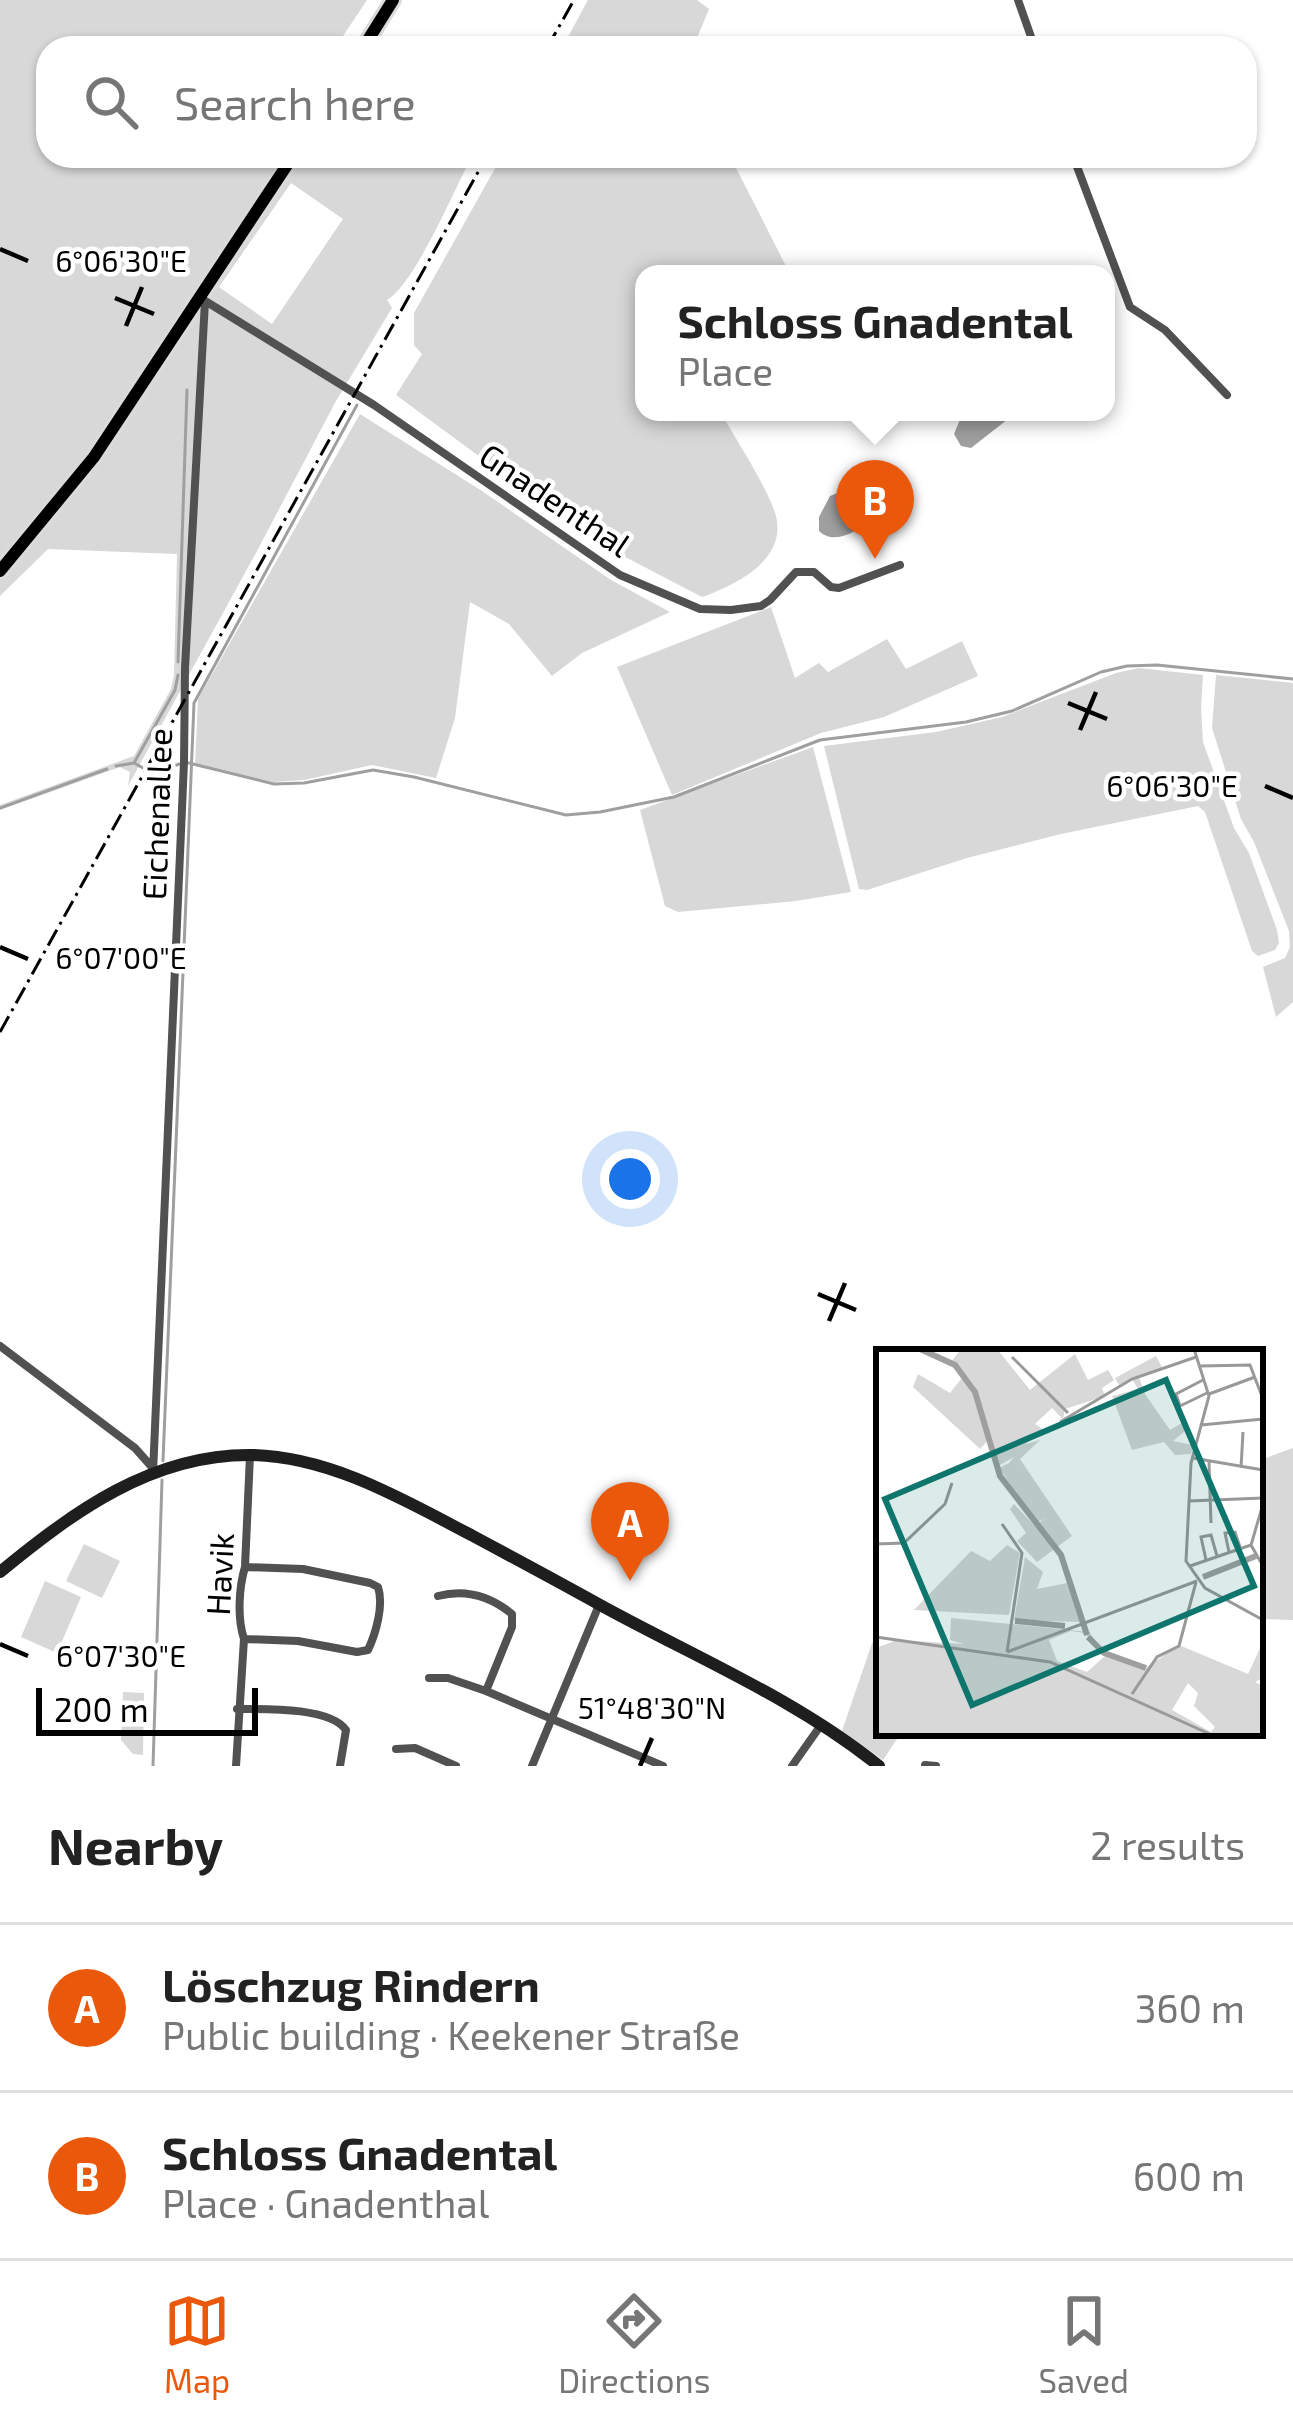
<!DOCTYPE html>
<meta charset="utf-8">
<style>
:root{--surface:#fff;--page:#f2f2f2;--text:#222;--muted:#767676;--line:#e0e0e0;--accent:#ea580c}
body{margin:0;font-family:"Exo 2",sans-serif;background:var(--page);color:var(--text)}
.scale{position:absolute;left:36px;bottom:30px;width:222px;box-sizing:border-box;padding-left:12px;border:6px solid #000;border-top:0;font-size:33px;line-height:42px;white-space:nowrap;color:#000;-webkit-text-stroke:9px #fff;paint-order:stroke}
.you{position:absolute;left:630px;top:1179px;width:42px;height:42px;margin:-30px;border:9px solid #fff;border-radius:50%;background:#1a73e8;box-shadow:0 0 0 18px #1a73e833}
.badge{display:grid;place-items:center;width:78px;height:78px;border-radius:50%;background:var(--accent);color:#fff;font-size:39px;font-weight:700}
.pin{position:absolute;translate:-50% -99px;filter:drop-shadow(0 3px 6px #0008)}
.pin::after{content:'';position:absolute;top:63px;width:42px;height:36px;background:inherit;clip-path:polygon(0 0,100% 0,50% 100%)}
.popup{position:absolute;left:635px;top:265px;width:480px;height:156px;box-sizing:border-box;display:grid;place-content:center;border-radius:24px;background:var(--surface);filter:drop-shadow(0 3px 9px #0005);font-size:39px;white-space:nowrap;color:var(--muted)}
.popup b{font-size:45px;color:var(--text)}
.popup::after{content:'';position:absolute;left:50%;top:100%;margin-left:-24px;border:24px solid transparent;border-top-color:var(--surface)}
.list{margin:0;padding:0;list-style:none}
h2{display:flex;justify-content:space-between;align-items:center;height:156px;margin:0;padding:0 48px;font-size:51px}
h2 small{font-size:39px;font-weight:400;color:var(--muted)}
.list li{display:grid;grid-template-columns:78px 1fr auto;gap:36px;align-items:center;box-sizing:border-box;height:168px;padding:0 48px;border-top:3px solid var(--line)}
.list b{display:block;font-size:45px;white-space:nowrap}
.list p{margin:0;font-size:39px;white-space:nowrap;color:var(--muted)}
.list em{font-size:39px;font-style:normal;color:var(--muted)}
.icon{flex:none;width:66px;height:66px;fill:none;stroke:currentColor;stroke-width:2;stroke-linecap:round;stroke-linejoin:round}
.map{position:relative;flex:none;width:1293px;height:1766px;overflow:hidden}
.search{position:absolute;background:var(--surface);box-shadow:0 3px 9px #0004;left:36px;right:36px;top:36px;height:132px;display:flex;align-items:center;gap:30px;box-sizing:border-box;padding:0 42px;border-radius:36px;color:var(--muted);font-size:45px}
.sheet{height:492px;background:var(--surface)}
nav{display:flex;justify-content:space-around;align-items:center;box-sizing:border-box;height:168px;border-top:3px solid var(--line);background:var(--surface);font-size:33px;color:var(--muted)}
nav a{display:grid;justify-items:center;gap:6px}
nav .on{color:var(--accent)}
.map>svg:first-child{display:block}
.green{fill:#d8d8d8;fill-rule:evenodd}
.water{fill:#9f9f9f}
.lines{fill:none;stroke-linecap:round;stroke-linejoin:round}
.stream{stroke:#9f9f9f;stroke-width:3}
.primary-casing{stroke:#dbdbdb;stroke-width:18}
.minor{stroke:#515151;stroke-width:8}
.secondary{stroke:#1e1e1e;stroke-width:12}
.primary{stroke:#000;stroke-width:12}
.rail{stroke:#000;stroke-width:3;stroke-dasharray:18 6 3 6;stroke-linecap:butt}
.ticks{fill:none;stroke:#000;stroke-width:4.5}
.labels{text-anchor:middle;stroke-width:9;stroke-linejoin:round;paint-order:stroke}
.street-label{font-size:33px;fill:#000;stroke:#fff}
.inset-river{fill:none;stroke:#9f9f9f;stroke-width:6}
.inset-road{fill:none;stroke:#999;stroke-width:3}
.view{fill:#0f766e;fill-opacity:0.15;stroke:#0f766e;stroke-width:6}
.inset-edge{fill:none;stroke:#000;stroke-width:6}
.ticks-label{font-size:30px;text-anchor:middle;fill:#000;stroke:#fff;stroke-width:9;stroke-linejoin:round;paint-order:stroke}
</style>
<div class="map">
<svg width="1293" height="1766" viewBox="0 0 1293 1766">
<rect width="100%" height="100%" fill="#fff"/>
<path class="green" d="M0 0H367L335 48H48V156H472C455 188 415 284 387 300L392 308 336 401 257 551 128 786 130 772 120 767 0 810V805L134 756 171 689 174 675 177 554 48 549 0 596ZM291 183 343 219 272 324 219 287Z
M588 0H697L709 9 693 48H562Z
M502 156H730L790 274H644V412H731L724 418C737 441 774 498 777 521 783 562 734 586 702 597L608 548 556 513 396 395 422 354 414 345V313Z
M360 414 482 491 611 580 670 612 582 653 552 676 509 624 470 602 455 718 436 778 372 765 304 780 273 782 195 766 198 699Z
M771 607 795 678 819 663 828 672 887 639 906 669 962 641 978 676 884 717 821 733 672 795 617 667Z
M1139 668 1203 675 1201 709 1203 742 1234 828 1249 853 1277 930 1279 943 1275 950 1258 956 1252 951 1205 812 1198 806 1061 834 967 858 867 890 859 889 824 746 936 732 1002 717 1116 673Z
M1216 675 1293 683V1002L1276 1017 1263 967 1285 958 1290 947 1289 931 1254 842 1241 819 1212 728Z
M813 747 851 892 796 901 678 912 665 906 640 810Z
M1293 1448V1620L1260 1619V1460Z
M84 1544 120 1561 102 1598 66 1581Z
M45 1581 81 1597 57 1653 21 1637Z
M879 1638V1733H901L883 1760 842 1731 872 1643Z
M123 1692 144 1693 143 1755 133 1754 121 1740Z"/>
<path class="water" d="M968 412H1017L971 448 961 446 954 434 961 417Z
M847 489 877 499 882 508 880 517C861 526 837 548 819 531V517L830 496Z"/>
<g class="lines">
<path class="stream" d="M178 662 187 390
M134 763 175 690 178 675
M189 763 274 784 304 783 373 770 414 777 566 815 600 812 674 797 820 740 966 722 1012 711 1101 672 1127 666 1157 665 1293 679
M116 766 134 763 154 774 179 764
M0 808 107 769
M163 1461 194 703 357 405
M153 1766 162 1480"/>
<defs>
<path id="primary" d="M363 48 393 0
M0 571 94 457 293 156"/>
</defs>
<use href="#primary" class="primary-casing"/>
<path class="minor" d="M1018 0 1035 48
M1073 156 1130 307 1165 330 1227 395
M202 299 374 405 620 575 700 609 731 610 761 606 770 600 796 572H814L831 587 839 588 900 565
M0 1346 135 1448 151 1466
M153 1473 184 762 185 668 205 301
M438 1596C465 1589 490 1596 512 1614V1627L486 1691
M244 1639 298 1641 357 1652 368 1650C376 1633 384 1605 378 1587L370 1583 303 1569 245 1567
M429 1678H448L486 1691 663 1766
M237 1709C265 1709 330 1707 346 1730L340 1766
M396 1749 415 1748 456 1766
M925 1765 936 1766
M236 1766 244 1639C237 1618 239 1587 245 1567L250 1455
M532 1766 599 1605
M792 1766 821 1725"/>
<path class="secondary" d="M0 1572C73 1512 152 1454 251 1455 330 1456 406 1501 473 1536 516 1559 559 1582 602 1606 695 1657 796 1699 879 1766"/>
<use href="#primary" class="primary"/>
<path class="rail" d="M547 48 574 0
M0 1032 487 156"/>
</g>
<path class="ticks" d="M0 249 28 261M115 298 154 314M126 326 142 287M1068 703 1107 719M1080 730 1096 692M1265 786 1293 798M0 947 28 959M818 1294 856 1310M829 1321 845 1283M0 1644 28 1656M640 1766 652 1738"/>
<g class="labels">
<g class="street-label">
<text transform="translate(555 500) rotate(34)" y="12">Gnadenthal</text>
<text transform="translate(157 814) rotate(-88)" y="12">Eichenallee</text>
<text transform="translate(220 1574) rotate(-87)" y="12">Havik</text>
</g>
</g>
<g transform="translate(876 1349)">
<rect width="387" height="387" fill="#fff"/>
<path d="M85 0H121L154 41 199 5 212 31 232 21 238 31 226 39 229 47 189 60 187 70 176 59 159 75 172 84 157 88 150 95 164 91 144 110 196 187 161 213 141 192 150 184 134 160 138 155 159 177 169 169 160 174 123 119 133 114 138 108 122 117 114 89 104 100 37 38 42 25 74 44 88 26 101 49 89 25 75 13ZM280 7 287 20 263 28 269 45 294 81 306 74 309 82 297 92 317 96 315 105 299 106 288 93 256 101 236 47 262 40 256 30 243 36 239 29ZM131 196 144 204 133 266 38 261 95 202 114 212ZM149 208 167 223 161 240 191 234 205 273 138 271ZM75 269 213 283 227 302 268 320 303 296 372 325 387 293V329L379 333 387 337V387H0V299L21 291 88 295 74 291ZM195 282 208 284 230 306 211 323 181 312 173 291ZM312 334 322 344 318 357 339 378 335 383 296 361Z" fill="#d8d8d8" fill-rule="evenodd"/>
<path class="inset-river" d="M44 0 79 16 99 43 124 127 185 206 211 286M327 228 380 207M139 272 189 277M212 288 228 304 270 319"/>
<path class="inset-road" d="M318 0 333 47 315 114 310 212 329 239 387 271M136 8 192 64M324 17 374 16 387 50M327 31 300 45 304 57 333 43M333 45 379 28M184 73 256 30 320 8M325 76 387 70M317 109 387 121M333 113 335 174M365 119 367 83M313 152 387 149M126 175 146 204 131 303M0 195 28 194 69 155 76 134M353 203 349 184 359 183 364 198M330 211 325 188 335 186 341 207M314 217 375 196M387 217 375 196 387 155M0 288 174 313 338 387M131 303 321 232M256 345 281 308 303 297 320 233"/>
<path class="view" d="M290 31 378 237 96 356 9 150Z"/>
<rect width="387" height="387" class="inset-edge"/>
</g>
<g class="ticks-label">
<text x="121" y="272">6°06'30"E</text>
<text x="1172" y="797">6°06'30"E</text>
<text x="121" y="969">6°07'00"E</text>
<text x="121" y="1667">6°07'30"E</text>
<text x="652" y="1719">51°48'30"N</text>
</g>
</svg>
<div class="scale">200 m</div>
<div class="you"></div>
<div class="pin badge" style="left:630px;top:1581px">A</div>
<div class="pin badge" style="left:875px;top:559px">B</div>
<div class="popup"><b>Schloss Gnadental</b>Place</div>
<div class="search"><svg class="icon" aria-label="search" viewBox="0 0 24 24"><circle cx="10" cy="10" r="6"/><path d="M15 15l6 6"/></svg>Search here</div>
</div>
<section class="sheet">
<h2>Nearby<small>2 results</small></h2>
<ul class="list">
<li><span class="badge">A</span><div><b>Löschzug Rindern</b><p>Public building · Keekener Straße</p></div><em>360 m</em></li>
<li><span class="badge">B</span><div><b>Schloss Gnadental</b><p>Place · Gnadenthal</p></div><em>600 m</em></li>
</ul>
</section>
<nav>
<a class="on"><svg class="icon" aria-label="map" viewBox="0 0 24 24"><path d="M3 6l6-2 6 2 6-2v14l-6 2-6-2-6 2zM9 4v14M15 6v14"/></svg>Map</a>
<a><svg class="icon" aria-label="directions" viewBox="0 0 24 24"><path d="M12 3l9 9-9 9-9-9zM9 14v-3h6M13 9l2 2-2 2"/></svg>Directions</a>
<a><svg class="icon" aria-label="saved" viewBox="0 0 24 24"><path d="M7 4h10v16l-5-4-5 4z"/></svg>Saved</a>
</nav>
